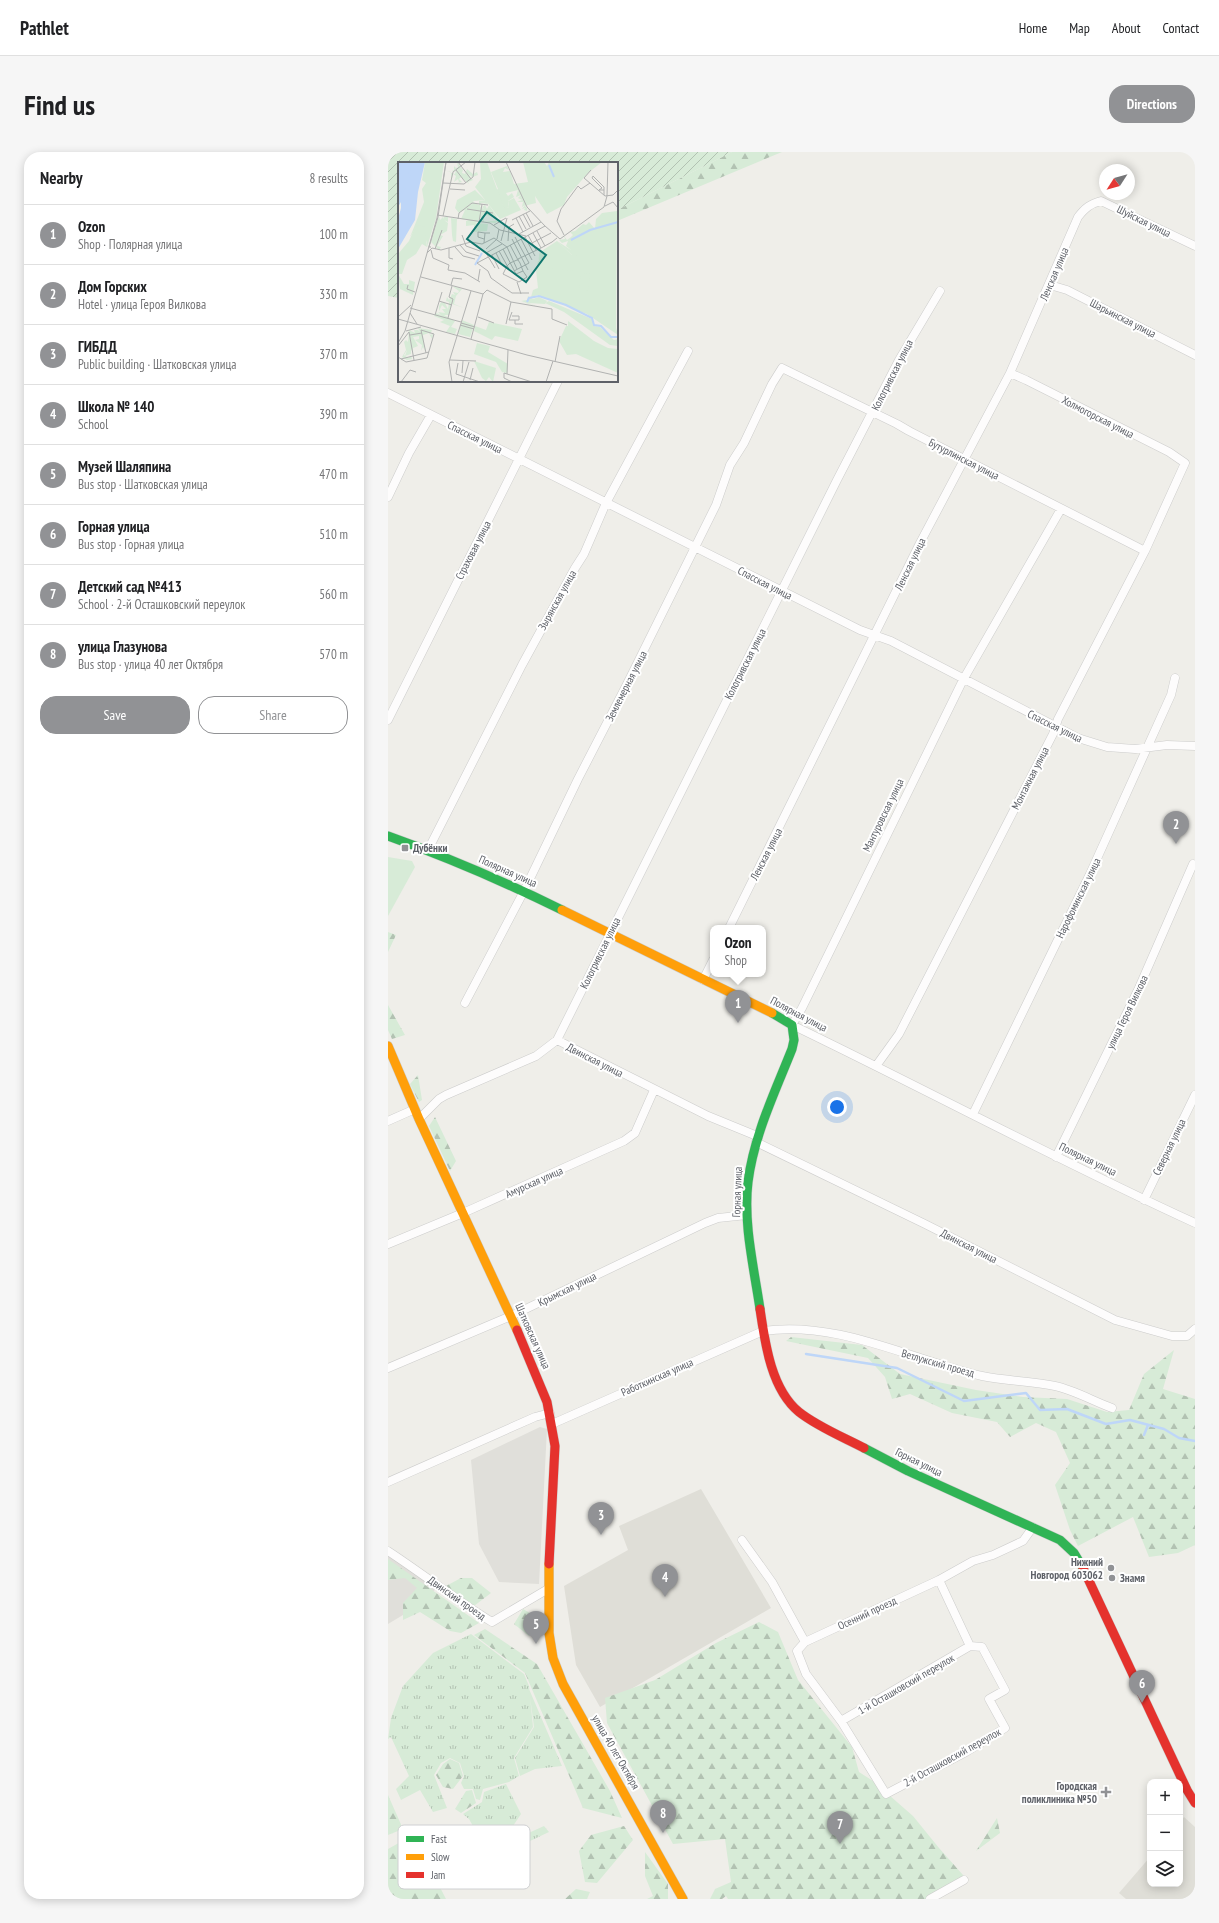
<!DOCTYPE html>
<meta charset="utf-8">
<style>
:root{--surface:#fff;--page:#f6f6f6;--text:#202124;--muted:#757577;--line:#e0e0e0;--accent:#919295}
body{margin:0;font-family:"PT Sans Narrow",sans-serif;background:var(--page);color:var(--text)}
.controls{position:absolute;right:12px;bottom:12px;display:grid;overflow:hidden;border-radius:8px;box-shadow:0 2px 10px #0003}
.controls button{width:36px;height:36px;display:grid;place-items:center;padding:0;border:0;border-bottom:1px solid var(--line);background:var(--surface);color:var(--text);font:20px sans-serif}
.compass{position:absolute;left:711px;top:12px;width:36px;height:36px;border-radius:50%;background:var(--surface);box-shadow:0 2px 10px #0003;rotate:234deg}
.you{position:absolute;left:449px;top:955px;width:14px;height:14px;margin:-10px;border:3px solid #fff;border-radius:50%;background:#1a73e8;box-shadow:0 0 0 6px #1a73e833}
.badge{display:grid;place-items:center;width:26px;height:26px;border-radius:50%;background:var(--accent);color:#fff;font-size:13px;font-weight:700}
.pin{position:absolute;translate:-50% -33px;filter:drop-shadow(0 1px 2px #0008)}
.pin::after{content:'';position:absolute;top:21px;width:14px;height:12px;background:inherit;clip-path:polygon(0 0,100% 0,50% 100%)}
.popup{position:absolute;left:322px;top:773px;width:56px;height:52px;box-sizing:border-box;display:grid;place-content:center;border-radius:8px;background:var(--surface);filter:drop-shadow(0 1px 3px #0005);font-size:13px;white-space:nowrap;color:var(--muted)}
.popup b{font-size:15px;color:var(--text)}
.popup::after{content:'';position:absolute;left:50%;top:100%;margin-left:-8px;border:8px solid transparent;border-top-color:var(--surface)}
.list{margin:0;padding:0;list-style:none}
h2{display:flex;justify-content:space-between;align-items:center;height:52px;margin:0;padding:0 16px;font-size:17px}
h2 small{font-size:13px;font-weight:400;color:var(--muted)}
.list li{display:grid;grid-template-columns:26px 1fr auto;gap:12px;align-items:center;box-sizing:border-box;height:60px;padding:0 16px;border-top:1px solid var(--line)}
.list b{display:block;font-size:15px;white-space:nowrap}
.list p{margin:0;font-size:13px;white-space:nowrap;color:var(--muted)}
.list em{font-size:13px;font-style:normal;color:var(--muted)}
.actions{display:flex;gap:8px;padding:12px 16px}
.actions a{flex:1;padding:9px 0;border:1px solid var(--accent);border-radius:16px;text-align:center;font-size:14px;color:var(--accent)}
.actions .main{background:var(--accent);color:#fff}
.icon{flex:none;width:22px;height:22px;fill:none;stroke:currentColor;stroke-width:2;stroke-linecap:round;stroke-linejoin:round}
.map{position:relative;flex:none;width:807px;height:1747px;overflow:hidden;border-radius:16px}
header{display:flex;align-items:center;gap:24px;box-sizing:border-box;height:56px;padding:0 20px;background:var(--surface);border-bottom:1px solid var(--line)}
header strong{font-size:19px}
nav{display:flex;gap:22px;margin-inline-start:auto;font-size:14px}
.intro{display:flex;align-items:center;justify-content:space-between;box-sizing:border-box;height:96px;padding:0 24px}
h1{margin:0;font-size:28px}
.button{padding:10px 18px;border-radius:16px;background:var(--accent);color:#fff;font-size:14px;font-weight:700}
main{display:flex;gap:24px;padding:0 24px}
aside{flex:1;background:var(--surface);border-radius:16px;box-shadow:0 2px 10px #0003}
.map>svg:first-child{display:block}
.industrial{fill:#e0dfda}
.education{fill:#dfded7}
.grass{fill:url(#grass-tufts)}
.forest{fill:url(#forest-firs)}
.park{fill:#d7ebd7}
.garden{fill:url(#garden-furrows)}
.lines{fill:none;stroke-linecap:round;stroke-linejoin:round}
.stream{stroke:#bed6f8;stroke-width:2.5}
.street-casing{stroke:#cccccb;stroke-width:9}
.fast-casing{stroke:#cbcccb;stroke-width:10}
.slow-casing{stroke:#cbcccb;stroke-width:10}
.jam-casing{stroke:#cbcccb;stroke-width:10}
.street{stroke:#fdfcfc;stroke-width:8}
.fast{stroke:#30b455;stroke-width:9}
.slow{stroke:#ff9f0a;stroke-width:9}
.jam{stroke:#e5322d;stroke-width:9}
.poi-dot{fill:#919295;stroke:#fff;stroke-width:1.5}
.labels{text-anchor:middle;stroke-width:4;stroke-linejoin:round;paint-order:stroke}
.street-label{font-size:11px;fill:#5e6168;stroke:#fff}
.poi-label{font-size:11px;font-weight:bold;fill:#5e6168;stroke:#fff;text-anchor:start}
.inset-river{fill:none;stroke:#bed6f8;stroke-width:2}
.inset-road{fill:none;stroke:#b1b2b1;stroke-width:1}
.view{fill:#0f766e;fill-opacity:0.15;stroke:#0f766e;stroke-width:2}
.inset-edge{fill:none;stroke:#5e6168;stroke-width:2}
.key{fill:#fff;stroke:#cfd0d2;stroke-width:1}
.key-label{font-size:11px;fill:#5e6168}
</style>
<header>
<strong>Pathlet</strong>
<nav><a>Home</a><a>Map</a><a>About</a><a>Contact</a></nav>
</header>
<div class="intro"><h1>Find us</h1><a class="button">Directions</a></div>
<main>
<aside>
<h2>Nearby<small>8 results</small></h2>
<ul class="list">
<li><span class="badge">1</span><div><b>Ozon</b><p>Shop · Полярная улица</p></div><em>100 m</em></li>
<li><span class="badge">2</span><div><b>Дом Горских</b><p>Hotel · улица Героя Вилкова</p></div><em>330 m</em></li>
<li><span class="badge">3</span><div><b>ГИБДД</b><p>Public building · Шатковская улица</p></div><em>370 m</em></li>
<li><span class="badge">4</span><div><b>Школа № 140</b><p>School</p></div><em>390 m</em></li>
<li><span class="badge">5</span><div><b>Музей Шаляпина</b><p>Bus stop · Шатковская улица</p></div><em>470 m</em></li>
<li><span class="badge">6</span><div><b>Горная улица</b><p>Bus stop · Горная улица</p></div><em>510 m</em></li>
<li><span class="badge">7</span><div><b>Детский сад №413</b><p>School · 2-й Осташковский переулок</p></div><em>560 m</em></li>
<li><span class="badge">8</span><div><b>улица Глазунова</b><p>Bus stop · улица 40 лет Октября</p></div><em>570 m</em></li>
</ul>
<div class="actions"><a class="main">Save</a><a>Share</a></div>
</aside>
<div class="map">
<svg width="807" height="1747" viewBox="0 0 807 1747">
<defs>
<pattern id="grass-tufts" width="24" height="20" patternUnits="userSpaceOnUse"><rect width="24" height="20" fill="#d7ebd7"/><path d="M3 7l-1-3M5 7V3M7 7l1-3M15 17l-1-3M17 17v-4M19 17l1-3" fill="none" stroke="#b2c2b2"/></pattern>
<pattern id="forest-firs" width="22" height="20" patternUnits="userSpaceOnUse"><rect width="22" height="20" fill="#d7ebd7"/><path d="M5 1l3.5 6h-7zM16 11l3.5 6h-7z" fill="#b2c2b2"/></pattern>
<pattern id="garden-furrows" width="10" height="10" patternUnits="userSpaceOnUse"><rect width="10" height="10" fill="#d7ebd7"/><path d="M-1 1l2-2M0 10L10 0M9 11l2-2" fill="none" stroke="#b2c2b2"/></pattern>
</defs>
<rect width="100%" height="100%" fill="#efeee9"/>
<path class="industrial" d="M152 1275 159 1277 151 1432 111 1430 91 1392 83 1308Z
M0 1399 51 1433 35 1451 0 1472Z"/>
<path class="education" d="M313 1337 383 1456 212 1555 188 1513 176 1434 240 1398 231 1374Z
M796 1665 807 1675V1747H738L731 1741 762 1705V1732H792V1670Z"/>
<path class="grass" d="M83 1482 136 1522 141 1534 145 1575 126 1606 131 1624 121 1630 95 1637 92 1648 88 1647 85 1637H76L73 1631 76 1624 72 1611 62 1606 53 1611 46 1623 59 1656 45 1660 32 1638 13 1648 8 1637 21 1624 3 1585 0 1587 3 1566 15 1534 45 1501Z
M141 1537 174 1614 147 1617 132 1624 127 1606 146 1575Z
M118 1632 133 1662 121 1680 125 1688 156 1674 161 1680 123 1698 90 1683 81 1667 75 1662 94 1650 96 1640Z"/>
<path class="forest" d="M344 0H394L229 69V58Z
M0 780 8 783 0 800Z
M0 853 17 883 4 887 0 878Z
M30 923 34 948 31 950 22 932Z
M47 965 68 1009 62 1019 41 974Z
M403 1185 474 1193 512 1222 588 1238 635 1245 679 1247 719 1260 741 1258 756 1222 786 1198 775 1237 807 1247V1393L790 1401 761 1405 745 1365 690 1394 682 1378 667 1333 682 1311 668 1280 648 1271 622 1285 609 1270 564 1261 522 1242 504 1247 497 1225 480 1206 398 1189Z
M0 1407 91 1471 73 1481 62 1479 32 1460 15 1468V1451L29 1436 17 1426 0 1428Z
M73 1426H84L103 1441 86 1454 58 1434Z
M135 1457 149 1465V1474L141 1484 126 1472Z
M371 1470 390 1480 410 1528 464 1595 471 1620 485 1629 525 1664 551 1696 575 1723 574 1732 547 1747H340L338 1744 334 1747H322L327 1737 343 1730 337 1687 285 1692 219 1571 217 1546 267 1528 328 1491Z
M97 1477 149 1512 222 1639 234 1666 195 1656 137 1521 86 1483Z
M62 1607 71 1611 75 1624 65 1637 55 1635 48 1623 55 1612Z
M84 1638 88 1651 73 1661 67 1657 78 1639Z
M0 1643 15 1677 0 1683Z
M609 1666 612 1681 588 1699Z
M236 1674 245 1688 209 1731 197 1730 191 1699 203 1683Z
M25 1683 58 1747H3L0 1741V1697Z
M257 1700 280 1732V1747H259L265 1744 257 1724Z
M188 1737 202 1740 199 1747H177Z"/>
<path class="park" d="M0 705 24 709 27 715 0 764Z"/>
<path class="garden" d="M0 0H344L229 58V11H11V146L0 144Z"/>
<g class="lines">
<path class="stream" d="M418 1202 509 1216 576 1249 638 1241 652 1258 679 1257 718 1272 742 1268 776 1277 791 1286 807 1289
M756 1283 760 1273"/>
<defs>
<path id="street" d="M662 133 679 138 807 203
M0 241 472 478 503 489 690 586 719 595 747 597 779 593 807 594
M0 345 21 301 43 263
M673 357 575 528 414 856 404 873C539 938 671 1009 807 1071
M0 568 170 229
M40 698 134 513 187 416 196 402 218 351 300 199
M341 776 532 391 622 221 690 65C697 56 702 52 713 49L807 94
M315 828 325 808
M77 851 136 739 190 627 238 534 328 353 342 313 356 291 384 232 394 216 509 272 521 279 757 399
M169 888 449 328 511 208 552 139
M488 914 511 882 665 582 670 567 757 399 797 311 781 300 638 228 622 221
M585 962 702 722 783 543 787 526
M31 967 51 947 58 943 148 904 169 888 320 964 369 984
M0 969 27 957
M368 990 537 1072 727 1168 784 1184H799L807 1177
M668 1005 750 838 805 712
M756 1048 807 943
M0 1092 75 1061 236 989 247 981 266 938
M0 1216 123 1164 317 1071 330 1066 359 1063
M164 1272 375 1179C450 1168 523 1208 594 1224 618 1229 643 1229 667 1234 686 1238 705 1249 724 1256
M0 1330 147 1265 162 1261
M354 1388 384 1430 417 1490 551 1428 585 1409 605 1403 635 1389 645 1375
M0 1399C35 1422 68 1448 104 1470L160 1437
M551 1428 582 1494
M417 1490 409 1499 418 1522 453 1569 498 1642 578 1600 617 1576 601 1547 617 1538 594 1495 582 1494
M453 1569 582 1494
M542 1747 576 1728"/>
<path id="fast" d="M0 684C59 705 117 730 174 758
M372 1157C366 1116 355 1071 360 1030 366 983 387 940 404 897L406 888 404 873 384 861
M476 1296 520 1319 672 1388 686 1401 695 1416"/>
<path id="slow" d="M174 758 384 861
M0 894 31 967 129 1178
M161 1412V1481L165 1506 175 1532 295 1747"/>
<path id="jam" d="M372 1157C377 1191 383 1237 411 1260 430 1275 455 1285 476 1296
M129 1178 159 1250 167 1294 161 1412
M695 1416 799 1638 807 1651"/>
</defs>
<use href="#street" class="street-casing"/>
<use href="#fast" class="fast-casing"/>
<use href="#slow" class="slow-casing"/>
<use href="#jam" class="jam-casing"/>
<use href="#street" class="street"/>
<use href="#fast" class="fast"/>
<use href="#slow" class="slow"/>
<use href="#jam" class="jam"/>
</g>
<g class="poi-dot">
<rect x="13" y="692" width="8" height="8" rx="2"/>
<circle cx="723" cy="1416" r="4"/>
<circle cx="724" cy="1426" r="4"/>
<path d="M716 1634h4v4h4v4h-4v4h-4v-4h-4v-4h4z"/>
</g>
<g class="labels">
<g class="street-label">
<text transform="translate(756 69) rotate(26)" y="4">Шуйская улица</text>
<text transform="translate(666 122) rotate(-67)" y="4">Ленская улица</text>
<text transform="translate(735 166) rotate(27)" y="4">Шарьинская улица</text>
<text transform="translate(504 223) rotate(-63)" y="4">Кологривская улица</text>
<text transform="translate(710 265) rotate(27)" y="4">Холмогорская улица</text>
<text transform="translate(87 285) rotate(26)" y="4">Спасская улица</text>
<text transform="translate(576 307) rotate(27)" y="4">Бутурлинская улица</text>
<text transform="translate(85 398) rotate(-63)" y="4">Страховая улица</text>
<text transform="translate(522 412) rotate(-64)" y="4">Ленская улица</text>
<text transform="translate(377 431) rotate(27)" y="4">Спасская улица</text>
<text transform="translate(169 448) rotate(-61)" y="4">Зырянская улица</text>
<text transform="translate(357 512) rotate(-63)" y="4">Кологривская улица</text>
<text transform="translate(238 534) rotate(-63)" y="4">Землемерная улица</text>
<text transform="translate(667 574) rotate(26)" y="4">Спасская улица</text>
<text transform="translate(642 626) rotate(-63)" y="4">Монтажная улица</text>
<text transform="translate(495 663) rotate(-64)" y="4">Мантуровская улица</text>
<text transform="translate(378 702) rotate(-63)" y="4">Ленская улица</text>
<text transform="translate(120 719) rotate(24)" y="4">Полярная улица</text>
<text transform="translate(690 746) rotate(-64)" y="4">Нарофоминская улица</text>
<text transform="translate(212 801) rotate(-64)" y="4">Кологривская улица</text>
<text transform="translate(739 860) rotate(-64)" y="4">улица Героя Вилкова</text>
<text transform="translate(411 862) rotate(28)" y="4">Полярная улица</text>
<text transform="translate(207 908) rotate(27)" y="4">Двинская улица</text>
<text transform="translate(781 995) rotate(-64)" y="4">Северная улица</text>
<text transform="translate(700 1007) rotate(26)" y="4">Полярная улица</text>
<text transform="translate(146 1030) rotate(-24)" y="4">Амурская улица</text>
<text transform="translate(349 1040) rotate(-88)" y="4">Горная улица</text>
<text transform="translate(581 1094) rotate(27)" y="4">Двинская улица</text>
<text transform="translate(179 1137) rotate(-26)" y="4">Крымская улица</text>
<text transform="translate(145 1184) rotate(66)" y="4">Шатковская улица</text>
<text transform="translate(550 1211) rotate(16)" y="4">Ветлужский проезд</text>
<text transform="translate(269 1225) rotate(-24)" y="4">Работкинская улица</text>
<text transform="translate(531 1310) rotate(26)" y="4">Горная улица</text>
<text transform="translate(69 1446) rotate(35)" y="4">Двинский проезд</text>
<text transform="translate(479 1461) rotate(-25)" y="4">Осенний проезд</text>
<text transform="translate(518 1532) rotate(-30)" y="4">1-й Осташковский переулок</text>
<text transform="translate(228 1600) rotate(60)" y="4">улица 40 лет Октября</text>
<text transform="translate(564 1605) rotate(-29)" y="4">2-й Осташковский переулок</text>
</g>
<g class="poi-label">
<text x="25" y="700">Дубёнки</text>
<text x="715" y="1414" text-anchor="end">Нижний<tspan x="715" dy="13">Новгород 603062</tspan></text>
<text x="732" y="1430">Знамя</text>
<text x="709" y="1638" text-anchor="end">Городская<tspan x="709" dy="13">поликлиника №50</tspan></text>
</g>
</g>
<g transform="translate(10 10)">
<rect width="220" height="220" fill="#efeee9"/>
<path d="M59 0 65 8 64 11 67 12 69 7 75 12 79 10 80 13 74 15 70 12 75 18 70 20 71 22 63 15 61 17 64 20 59 21 61 20 60 17 56 20 58 14 55 12 53 20V10L49 9 57 12 58 7 55 10 54 9 56 8V4L58 6 60 5ZM125 0H146L149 4 151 0H204L190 11 169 35 166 43 149 52 137 34 138 41 130 43 135 49 130 43 127 44 131 48V49L129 46V49L126 48 127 46 124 47 127 43 124 45 125 40H119L124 38 120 36 123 33 118 35 120 28 108 31 110 34 114 31 116 35 110 39 111 45 106 47 98 28 100 27 93 10 109 4 111 8 107 6 105 10 112 9 116 22 130 20ZM88 38 90 42 83 41 82 45 86 47 84 45 87 43 89 47 91 43 98 53 99 56 85 52 86 60 102 58 97 61 87 60H85L83 55 78 61 90 62 89 69 76 70V63L68 64V59L71 58 63 57 67 48 62 50 75 40 81 43V39ZM219 49 218 166 220 173 189 152 140 133 133 135 135 128 140 126 138 108 142 90H143L140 99 174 93 159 79 173 88 168 84 170 79 164 81 161 78 167 77 166 74 169 78 173 75 175 73 172 70 177 69 185 62 188 63 191 60 197 67 198 57 204 51ZM41 54 42 58 45 55 46 57V55H50V60L46 58 50 61 49 69 42 73 45 74 39 84 43 85 41 88 33 80ZM38 56 28 80 29 85 24 82 18 92 9 98 4 112H1L0 92 11 79 18 63ZM53 56 59 57 58 80 55 79 54 73ZM0 112 6 122H11V118L17 120 15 133 2 127ZM54 124 64 127 58 134 56 142 66 146 54 142 55 137 51 153H46L57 159 53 165 59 167 57 172 48 170 52 164 42 160 46 158 36 154 38 151 43 153 40 150 47 151 44 147H48L44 143 41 149V142V144L43 140 47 141 50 147 51 140 48 139 49 135 51 138 54 132 57 133 55 130 60 131 61 129ZM130 134 135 137 141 135 149 139 147 142 130 141 139 144 124 140 130 141 123 139 129 138ZM20 166 34 168 32 173 35 172 34 177 31 171 25 173 27 189 25 185 23 189 24 183 17 178 21 177V174L15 175 20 184 15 186V191L13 187V192L7 194 9 188 6 193 10 196 13 194 14 197 9 198 4 195 8 188 6 180 8 178 10 180 11 168 17 171 16 168H20L22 170Z" fill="#d7ebd7"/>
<path d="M46 0 38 56 29 85 27 65 20 63 12 75 26 40 24 27 28 21 24 18 27 1Z" fill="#d7ebd7"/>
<path d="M82 0H89L106 46 111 45 110 39 116 36 123 48 102 57 77 25 83 17ZM77 28 87 38 76 39 61 51 57 46 59 38ZM159 79 174 93 179 94V109L140 105 142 90ZM183 111 192 112 190 128 181 129ZM151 139 194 157 196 164 202 165 216 178 220 177V184L212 183 166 150 147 141ZM64 158 76 163 72 175 60 172ZM170 159 196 179 210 186 220 187V211L178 192 169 193 161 179 168 164H170ZM91 160 124 167 120 179 97 174 94 178 76 169 77 164 88 168ZM79 181 92 184 90 190 110 202 109 211 104 210 98 200 76 192ZM76 199 98 206 95 220 91 215 88 219 84 216Z" fill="#d7ebd7"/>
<path d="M0 0H27L20 30 17 58 0 87V57L3 46V40L0 45Z" fill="#bed6f8"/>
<path class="inset-river" d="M151 3 156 15M0 40 11 15 12 0M173 78 192 68 220 60M77 103 84 91M129 140 131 136 141 134 168 143 194 156 196 163 203 164 213 175H220"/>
<path class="inset-road" d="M60 0 73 17M108 0 129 45 147 64M58 8 68 21M193 8 186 16 207 34 215 33 220 28M55 10 68 0M45 21 66 22 75 15 77 0M52 27 67 28M206 33V25L195 14 194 16 204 26 201 28H206M207 44 215 40 220 46M69 47 95 51M128 51 135 64M125 52 132 65M39 53 92 61 102 68 128 74M45 54 55 10M121 54 128 67M118 56 125 70M60 57 61 51 74 41 90 43M114 58 132 49M81 60 84 42M96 63 108 56M139 69 147 84M135 71 143 86M121 72 143 60M64 73 68 84 82 89M130 73 138 88M166 73 159 59 163 47 180 24 183 27 192 21M127 75 137 94M86 77 80 75V70L87 71M114 77 130 108M123 77 134 98M103 79 109 56M110 79 111 65 116 62M86 81 87 71H92M134 81 153 71M62 83 68 90 81 94M112 83 120 98 122 101 125 109 129 115 121 120 105 112 109 104 112 101 119 98H120V97L141 87 143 86 154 80 159 76M33 85H31L40 55 48 0M57 85 65 94 77 97M51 86V96L55 97M37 87 44 68M88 87 99 77 101 67M105 87 118 112 125 109M33 88 35 96 51 103 50 108 67 111 82 120M101 89 111 107M29 91 34 86 43 88 73 80 84 82 96 76 109 85 147 64 162 77 206 45 209 34 210 0M98 91 104 103M94 93 101 107M97 106 88 91 104 82M116 109 131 101 117 75M23 115 85 132M93 116 90 109 79 101 109 85 119 107M93 116 114 131H131M80 119 82 107M119 120 123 132M10 123 9 127 17 130M53 123 55 116 64 117M41 139 54 143M12 146 63 160M114 150 111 158H117V162H125M12 151 19 162M37 153 44 130M114 154H121V158H117M0 155 13 143M80 155 96 161M50 156 55 137 51 135 54 124M0 157 129 193 220 214M63 161 77 165M108 162 113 140M62 163 76 167M8 169 23 165M11 170 16 198M12 173 24 171M73 177 85 132 89 128 113 140 154 147V157L169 163M0 181 7 169 39 56 48 0M0 184 11 170M0 195 8 200 29 196 36 172 23 168 28 191M3 197 31 190M52 198 78 199M157 200 162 174M60 201 58 212 82 220M64 211 65 199M109 212 110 188M72 218 75 206M3 220 12 208 18 210M54 220 51 200 73 129M65 220 71 200M114 220 106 216V211L134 220M148 220 155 199"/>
<path class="view" d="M89 50 148 93 128 120 69 77Z"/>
<rect width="220" height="220" class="inset-edge"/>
</g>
<rect x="10" y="1673" width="132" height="64" rx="6" class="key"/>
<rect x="18" y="1684" width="18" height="6" fill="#30b455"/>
<rect x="18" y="1702" width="18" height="6" fill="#ff9f0a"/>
<rect x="18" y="1720" width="18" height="6" fill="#e5322d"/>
<g class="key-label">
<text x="43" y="1691">Fast</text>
<text x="43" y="1709">Slow</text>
<text x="43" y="1727">Jam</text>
</g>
</svg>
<div class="controls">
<button>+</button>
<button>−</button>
<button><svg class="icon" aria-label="layers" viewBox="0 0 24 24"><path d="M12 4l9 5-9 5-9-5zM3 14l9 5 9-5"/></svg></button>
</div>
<svg class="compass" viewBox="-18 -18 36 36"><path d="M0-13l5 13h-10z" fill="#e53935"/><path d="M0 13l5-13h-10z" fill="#757577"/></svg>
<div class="you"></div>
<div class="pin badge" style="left:350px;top:871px">1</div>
<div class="popup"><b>Ozon</b>Shop</div>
<div class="pin badge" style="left:788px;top:692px">2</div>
<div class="pin badge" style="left:213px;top:1383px">3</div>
<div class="pin badge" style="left:277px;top:1445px">4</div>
<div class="pin badge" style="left:148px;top:1492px">5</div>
<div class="pin badge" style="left:754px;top:1551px">6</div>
<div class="pin badge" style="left:452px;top:1692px">7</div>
<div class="pin badge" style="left:275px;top:1681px">8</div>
</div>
</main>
